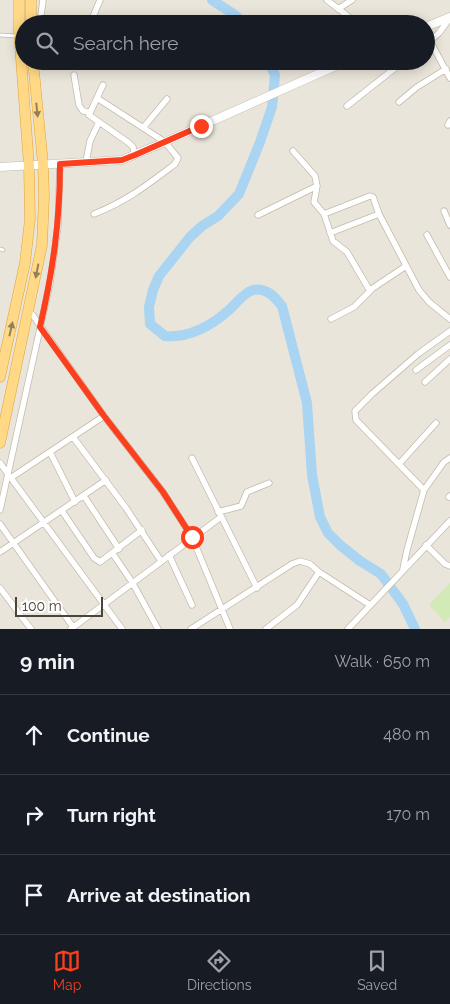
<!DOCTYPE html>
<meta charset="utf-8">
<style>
:root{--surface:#171b24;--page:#20242c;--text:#f1f3f6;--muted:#9ea1a6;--line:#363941;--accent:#fc3f1d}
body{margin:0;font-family:Raleway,sans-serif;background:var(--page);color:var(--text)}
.scale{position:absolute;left:15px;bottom:12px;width:88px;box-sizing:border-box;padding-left:5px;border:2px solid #4b4439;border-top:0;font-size:14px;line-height:18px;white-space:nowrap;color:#4b4439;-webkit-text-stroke:4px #fff;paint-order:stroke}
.stop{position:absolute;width:15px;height:15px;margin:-11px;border:4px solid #fc3f1d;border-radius:50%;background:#fff}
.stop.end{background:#fc3f1d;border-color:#fff;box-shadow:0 1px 5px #0008}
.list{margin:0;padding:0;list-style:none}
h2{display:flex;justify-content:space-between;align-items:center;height:65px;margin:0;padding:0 20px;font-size:21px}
h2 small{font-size:16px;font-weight:400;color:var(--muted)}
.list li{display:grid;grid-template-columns:32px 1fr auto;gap:15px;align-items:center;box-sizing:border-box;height:80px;padding:0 20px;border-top:1px solid var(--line)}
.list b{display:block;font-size:19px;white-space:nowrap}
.list em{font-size:16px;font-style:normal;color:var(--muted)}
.icon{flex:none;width:28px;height:28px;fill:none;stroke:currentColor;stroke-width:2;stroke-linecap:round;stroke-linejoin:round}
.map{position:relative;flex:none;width:450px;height:629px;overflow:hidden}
.search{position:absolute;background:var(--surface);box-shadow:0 2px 12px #0003;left:15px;right:15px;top:15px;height:55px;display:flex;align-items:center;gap:12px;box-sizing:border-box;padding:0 18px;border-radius:28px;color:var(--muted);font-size:19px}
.sheet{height:305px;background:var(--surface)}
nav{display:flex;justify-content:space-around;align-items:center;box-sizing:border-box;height:70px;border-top:1px solid var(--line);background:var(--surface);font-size:14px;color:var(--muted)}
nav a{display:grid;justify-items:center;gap:2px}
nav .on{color:var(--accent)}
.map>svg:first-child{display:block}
.residential{fill:#eae5da;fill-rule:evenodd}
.green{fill:#d2eab5}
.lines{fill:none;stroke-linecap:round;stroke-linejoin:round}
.river{stroke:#a9d4f2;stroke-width:10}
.service-casing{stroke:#c2bbae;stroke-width:4.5}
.minor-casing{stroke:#c2bbae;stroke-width:7}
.tertiary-casing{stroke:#c2bbae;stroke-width:9}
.trunk-casing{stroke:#e0a43c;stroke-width:11}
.service{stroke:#fff;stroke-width:3}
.minor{stroke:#fff;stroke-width:5.5}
.tertiary{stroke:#fff;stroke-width:8}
.trunk{stroke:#ffd985;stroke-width:10}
.oneway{fill:#938057}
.route{stroke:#fc3f1d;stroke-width:6}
</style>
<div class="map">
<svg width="450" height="629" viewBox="0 0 450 629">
<rect width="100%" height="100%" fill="#f6f3ec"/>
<path class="residential" d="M0 0H450V629H0ZM24 24H426V61H24Z"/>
<path class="green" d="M450 583V617L445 622 429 605Z"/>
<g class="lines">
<path class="river" d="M212 0 235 15 244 24
M268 61 275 75 272 107 260 142 239 194 218 216 202 226 190 237 159 276 153 290 149 307 150 324 165 336C189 338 211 326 229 310 236 304 243 293 253 290 266 287 275 297 282 306L307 403 312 475 320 517 328 533 340 545 360 561 381 574 403 604 415 629"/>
<defs>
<path id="service" d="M0 35 16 36
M0 249 3 250"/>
<path id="minor" d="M327 0 358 24
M338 9 352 0
M40 24 43 0
M90 24 100 0
M430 41 450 78
M426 44 439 33 450 18
M74 75 79 105 83 111 89 112
M103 85 89 115 129 143 133 147 135 155
M399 102 417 87 446 69
M347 106 404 61
M448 125 450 121
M143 128 167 99
M293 151 315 176 317 186 314 202 324 214 333 241 347 252 370 291
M86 162 90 141 99 122
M444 211 450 225
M94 214C127 201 147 185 175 164L178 158 165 142 97 98
M324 214 370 196 373 197 379 214 419 290 429 302 450 319
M258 215 317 186
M330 233 379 214
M427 235 450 277
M29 310 104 416 163 492 192 537 230 629
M331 319 354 307 373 288 406 266
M450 331 418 354 372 394 355 411 356 420 424 490 444 462 450 458
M416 370 450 345
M425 382 450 359
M73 437 126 508 161 561
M50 452 75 502
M192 458 257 588
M0 463 122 629
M399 464 436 423
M12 477 104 416
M84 496 119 549
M449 497 450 496
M0 510 50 283 58 226 60 163
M62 511 94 558 100 562 142 530
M218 512 241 506 247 492 269 483
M0 524 73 627
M426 545 445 564 450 566
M0 552 106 480
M113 554 132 582 158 629
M169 555 192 605
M403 569 407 550 424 490
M0 588 31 629
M71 629 221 517
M191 629 292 564 300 561 310 564 319 572 370 605
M266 629 297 605 319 572
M348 629 450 521"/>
<path id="tertiary" d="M426 27 450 17
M0 167 122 160 165 142 347 61"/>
<path id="trunk" d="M31 24V0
M0 377 25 263 30 219 29 166 19 31V0
M0 443 42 245 44 196 43 164 33 61"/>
</defs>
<use href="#service" class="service-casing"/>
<use href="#minor" class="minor-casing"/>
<use href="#tertiary" class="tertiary-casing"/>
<use href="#trunk" class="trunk-casing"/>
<use href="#service" class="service"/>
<use href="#minor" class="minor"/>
<use href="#tertiary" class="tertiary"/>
<use href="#trunk" class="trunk"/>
</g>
<defs><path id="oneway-solid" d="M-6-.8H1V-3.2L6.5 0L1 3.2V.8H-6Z" transform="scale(1.25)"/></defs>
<g class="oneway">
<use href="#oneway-solid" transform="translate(37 110) rotate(84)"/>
<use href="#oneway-solid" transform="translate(37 271) rotate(101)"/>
<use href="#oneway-solid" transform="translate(11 329) rotate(-77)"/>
</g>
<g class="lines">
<path class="route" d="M192 537 163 492 104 416 40 327C53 270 60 222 60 164L122 160 135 155 201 126"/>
</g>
</svg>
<div class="scale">100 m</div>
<div class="stop" style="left:192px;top:537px"></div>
<div class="stop end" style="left:201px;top:126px"></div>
<div class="search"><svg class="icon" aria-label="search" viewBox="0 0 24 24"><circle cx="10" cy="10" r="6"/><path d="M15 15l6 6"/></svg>Search here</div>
</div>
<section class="sheet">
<h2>9 min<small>Walk · 650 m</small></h2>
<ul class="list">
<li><svg class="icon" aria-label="ahead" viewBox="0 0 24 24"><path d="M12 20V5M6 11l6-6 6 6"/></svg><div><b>Continue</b></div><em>480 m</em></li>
<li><svg class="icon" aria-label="right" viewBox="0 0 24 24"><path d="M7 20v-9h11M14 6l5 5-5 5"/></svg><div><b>Turn right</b></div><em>170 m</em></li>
<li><svg class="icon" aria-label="arrive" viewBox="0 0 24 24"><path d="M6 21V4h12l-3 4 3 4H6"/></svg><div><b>Arrive at destination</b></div></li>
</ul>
</section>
<nav>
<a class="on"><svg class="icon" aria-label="map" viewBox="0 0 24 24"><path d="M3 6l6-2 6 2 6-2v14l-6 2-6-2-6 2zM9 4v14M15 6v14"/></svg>Map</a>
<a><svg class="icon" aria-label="directions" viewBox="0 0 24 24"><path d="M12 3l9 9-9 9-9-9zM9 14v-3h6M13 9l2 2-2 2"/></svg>Directions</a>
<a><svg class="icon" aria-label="saved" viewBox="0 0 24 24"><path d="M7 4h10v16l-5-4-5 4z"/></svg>Saved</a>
</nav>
